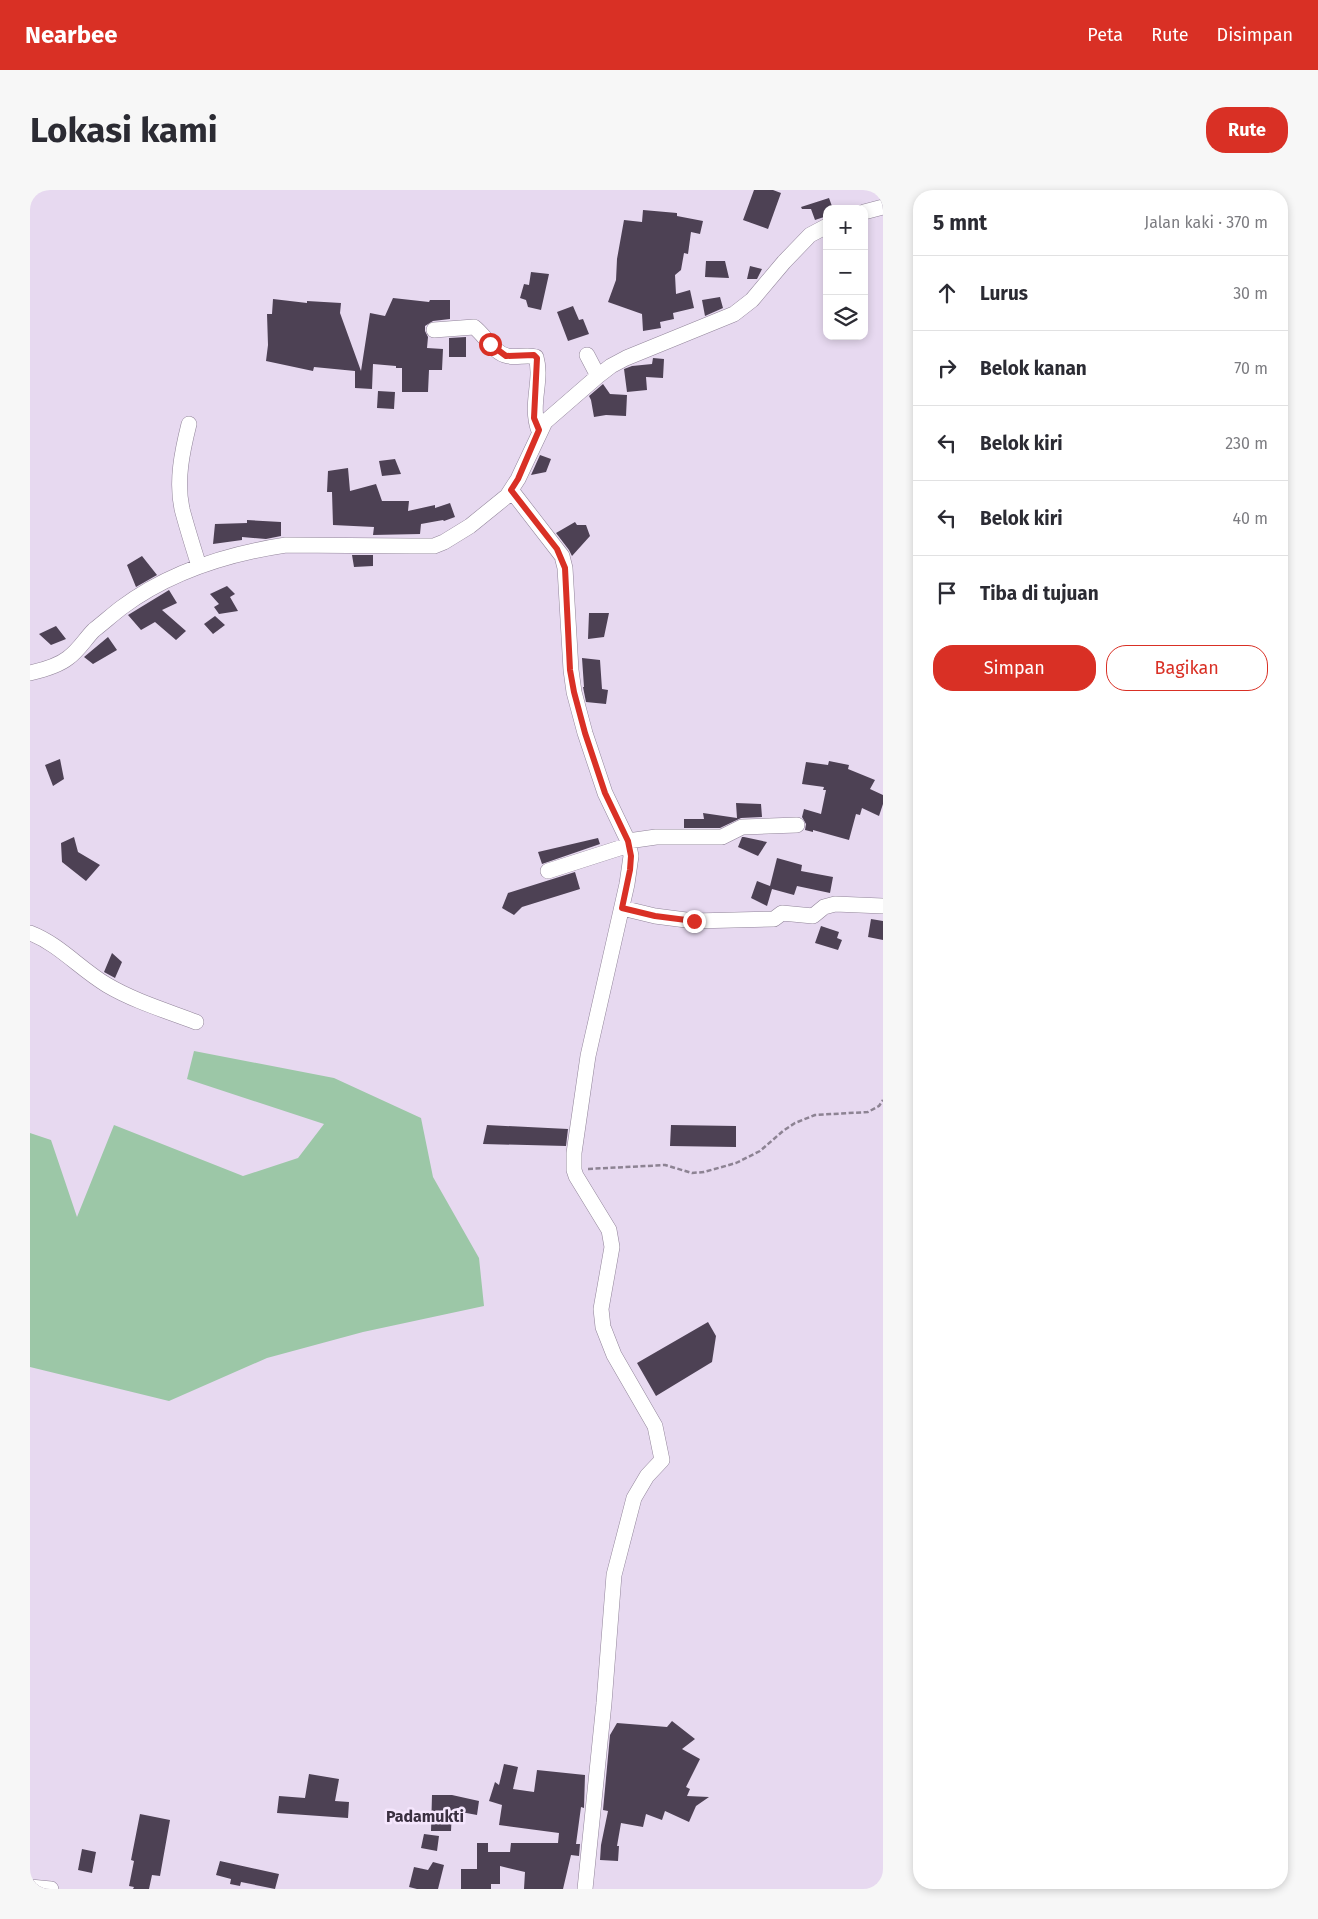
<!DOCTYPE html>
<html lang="id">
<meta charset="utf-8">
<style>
:root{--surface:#fff;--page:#f7f7f7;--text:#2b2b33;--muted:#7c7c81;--line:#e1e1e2;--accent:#d93025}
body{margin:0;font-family:"Fira Sans",sans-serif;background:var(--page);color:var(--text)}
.controls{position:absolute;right:15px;top:15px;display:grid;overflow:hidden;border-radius:10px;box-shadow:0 2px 8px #0003}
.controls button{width:45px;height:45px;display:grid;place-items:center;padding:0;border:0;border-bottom:1px solid var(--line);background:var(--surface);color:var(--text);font:25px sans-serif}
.stop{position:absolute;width:15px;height:15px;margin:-11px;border:4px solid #d93025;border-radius:50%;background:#fff}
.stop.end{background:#d93025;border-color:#fff;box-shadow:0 1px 5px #0008}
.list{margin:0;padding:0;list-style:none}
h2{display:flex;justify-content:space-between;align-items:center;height:65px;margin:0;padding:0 20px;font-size:21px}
h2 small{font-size:16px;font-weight:400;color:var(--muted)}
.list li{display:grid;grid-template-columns:32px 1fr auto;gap:15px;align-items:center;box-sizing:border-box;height:75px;padding:0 20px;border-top:1px solid var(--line)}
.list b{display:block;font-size:19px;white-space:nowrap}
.list em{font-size:16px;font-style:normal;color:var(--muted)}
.actions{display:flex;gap:10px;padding:15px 20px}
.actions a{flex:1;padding:11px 0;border:1px solid var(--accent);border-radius:20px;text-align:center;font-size:18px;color:var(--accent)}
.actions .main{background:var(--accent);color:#fff}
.icon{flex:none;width:28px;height:28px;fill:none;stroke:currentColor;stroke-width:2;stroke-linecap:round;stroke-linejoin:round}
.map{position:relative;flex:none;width:853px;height:1699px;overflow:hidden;border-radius:20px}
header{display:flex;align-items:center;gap:30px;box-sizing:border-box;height:70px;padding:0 25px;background:var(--accent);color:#fff}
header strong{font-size:24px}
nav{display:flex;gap:28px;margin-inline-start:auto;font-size:18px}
.intro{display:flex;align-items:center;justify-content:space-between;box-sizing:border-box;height:120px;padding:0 30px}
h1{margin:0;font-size:35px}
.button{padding:12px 22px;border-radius:20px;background:var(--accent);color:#fff;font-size:18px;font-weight:700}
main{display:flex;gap:30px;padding:0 30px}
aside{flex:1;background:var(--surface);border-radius:20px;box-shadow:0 2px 8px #0003}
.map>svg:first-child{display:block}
.green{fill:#9cc7a7}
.building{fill:#4d4154}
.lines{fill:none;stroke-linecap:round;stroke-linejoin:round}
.minor-casing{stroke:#918499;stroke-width:16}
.path{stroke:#8d8393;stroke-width:2.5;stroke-dasharray:5 2.5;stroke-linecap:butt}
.minor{stroke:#fff;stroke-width:15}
.route{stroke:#d93025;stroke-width:6}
.labels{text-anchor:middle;stroke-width:5;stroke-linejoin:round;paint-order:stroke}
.quarter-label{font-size:16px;font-weight:bold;fill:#3b3041;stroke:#f5e6fd}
</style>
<header>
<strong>Nearbee</strong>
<nav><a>Peta</a><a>Rute</a><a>Disimpan</a></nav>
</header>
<div class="intro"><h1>Lokasi kami</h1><a class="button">Rute</a></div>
<main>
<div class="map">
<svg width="853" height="1699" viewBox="0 0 853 1699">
<rect width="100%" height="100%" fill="#e7d9f0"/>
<path class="green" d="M164 861 304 888 391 928 403 987 449 1068 454 1116 333 1142 237 1168 139 1211 0 1177V943L21 950 47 1027 84 935 213 986 268 968 294 934 157 889Z"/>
<path class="building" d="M724 0H743L751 3 738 39 713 30Z
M799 8 803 19H797V26L785 30 781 19H772L771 17Z
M613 20 647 23V26L673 31 670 44 661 42 658 64 654 63 651 80 645 85 646 104 660 100 664 118 643 123 644 129 630 132 631 138 613 141 612 124 578 112 586 90 587 69 594 30 612 32Z
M676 71H695L699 88 675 87Z
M720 76 732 79 727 89H717Z
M501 82 519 84 511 120 498 117 496 110 490 108 494 94 499 95Z
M690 107 693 118 675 126 672 110Z
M363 108 399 112 400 110H420V129L403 131 395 136V141L398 147 397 158 413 159 412 180H399L398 202H372V178H366V176L343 174 342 199 325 198V181L284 177 283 181 236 171 238 155 237 124H242L243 109 277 113V111L311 113 310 123 331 181 340 123 355 126Z
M543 116 549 130 553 129 559 144 538 151 527 122Z
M436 147V167H419V148Z
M623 168 634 169 633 188 616 187 617 200 597 202 594 179 602 176 622 174Z
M573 194 580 204 597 205 596 226 576 225 564 227 561 210 559 206Z
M348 201 365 202 364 219 347 218Z
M510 265 521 269 516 282 501 285Z
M365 269 371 284 352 286 349 271Z
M318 278 320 301 346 294 352 311H379L378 321 405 315V318L420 313 425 327 414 331 413 330 391 334 390 344 343 345 344 337 303 335 302 302H297L298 281Z
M217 330 251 332V346L236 349 212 347V350L183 354 185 334 217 333Z
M545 332 547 335H556L560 346 542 366 539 360 526 343Z
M322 365H343V376L324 377Z
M112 366 127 385 106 397 97 375Z
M197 396 205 404 200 407 208 421 189 424 184 417 189 414 180 404Z
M139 400 147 413 132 420 156 441 146 450 125 432 111 440 98 425Z
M559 423H579L574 447 558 449Z
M185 426 195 435 183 444 174 434Z
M26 436 36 449 21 455 9 444Z
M78 447 87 460 63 474 54 467Z
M552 468 570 470 572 499 578 500 576 514 556 512 553 497H554Z
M30 569 34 589 23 596 15 575Z
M799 571 819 575 818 579 845 590 840 599 853 605V614L849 626 832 618 830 625 826 624 819 650 783 640V642L775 640 776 634 772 627 774 619 791 624 796 600H793L794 597 772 594 776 572 798 575Z
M706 613 731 614 732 627 711 628 690 638H654V629H674L673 623 707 628Z
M44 647 48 662 70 675 56 691 32 672 31 653Z
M712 647H714L737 652 728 666 708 657Z
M568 648 570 654 512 674 508 662Z
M747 668 772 675 771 681 803 687 800 703 767 696 764 705 742 699 737 716 721 708 727 691 740 696Z
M545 682 550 699 492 717 484 725 472 718 478 703Z
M841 729 853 731V750L838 747Z
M791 736 809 742 807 748 812 750 808 760 785 753Z
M82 763 92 772 85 788 74 782Z
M457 935 538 939 536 956 453 954Z
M641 935 706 936V957L640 956Z
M678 1132 686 1146 682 1172 626 1206 607 1173Z
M642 1531 665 1549 652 1559 670 1569 656 1597 660 1599 657 1606 679 1607 666 1616 659 1632 635 1621 632 1630 616 1624 613 1637 591 1633 587 1656H589L588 1671 570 1670 571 1655 578 1621 573 1620 580 1545 587 1533 637 1537Z
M474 1574 488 1577 483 1599 504 1602 507 1580 555 1585 554 1618 551 1617 546 1654H550L549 1666 541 1665 533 1699H494L495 1682 470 1676V1694H461V1699H431V1679H447V1653H458V1662H480L481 1653H528L529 1643 469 1635 472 1615 459 1611 465 1592 469 1595Z
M279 1584 309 1589 305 1611 319 1612 318 1628 247 1623 249 1606 275 1608Z
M402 1605H422L449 1611 447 1625 431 1622V1618H427L426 1621 422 1620 421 1641H401Z
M110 1624 140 1630 130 1686 122 1685 119 1699H103L104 1697 99 1696 104 1671 101 1670Z
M394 1644 409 1646 407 1661 391 1658Z
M52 1659 66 1662 62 1683 48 1680Z
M190 1671 249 1684 245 1699 211 1692 210 1696 200 1694 201 1689 186 1685Z
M403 1672 414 1675 408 1699H387L379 1697 384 1677 398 1680Z"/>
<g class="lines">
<defs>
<path id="minor" d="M834 22 853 17
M404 140 444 137C455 145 463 163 478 166 487 168 498 164 506 167 513 191 499 214 509 241
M557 165 568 186
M159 234C152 262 146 291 152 319 157 338 163 357 169 376
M481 300 532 366 535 378 541 480 544 502 555 543 575 603 598 651 601 666 597 694 558 866 544 963V980L546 986 579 1040 582 1057 571 1119 573 1137 584 1165 625 1236 632 1270 617 1286 604 1308 584 1385 574 1513 555 1699
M0 483C13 480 28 476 38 468 49 460 55 449 64 440 73 433 82 425 91 418 139 382 196 364 256 355L381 356H404L414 352 440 336 477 306 488 289 515 232 568 186 581 176 596 168 704 124 722 110 754 72 780 45 797 36
M598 651 626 647H692L712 637 767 635
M518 681 599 655
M592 718 625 726 664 731 744 729 752 723 783 726 794 717 805 714 853 716
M0 743C29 754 50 779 77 795 104 811 137 821 166 832
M0 1697 21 1699"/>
</defs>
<use href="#minor" class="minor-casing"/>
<path class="path" d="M558 979 635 975 662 983 674 982 706 973 730 961 753 941 765 933 785 925 838 922 849 916 853 910"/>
<use href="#minor" class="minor"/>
</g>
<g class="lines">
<path class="route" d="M460 154 476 166 504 165 507 168 504 228 509 240 488 289 481 300 527 359 535 378 540 480 544 502 555 543 575 603 598 651 601 666 600 680 592 718 625 726 664 731"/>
</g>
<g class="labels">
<g class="quarter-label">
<text x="395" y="1632">Padamukti</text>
</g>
</g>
</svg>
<div class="controls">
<button>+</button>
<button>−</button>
<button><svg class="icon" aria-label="layers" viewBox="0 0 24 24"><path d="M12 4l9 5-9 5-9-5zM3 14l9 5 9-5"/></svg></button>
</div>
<div class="stop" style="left:460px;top:154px"></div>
<div class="stop end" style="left:664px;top:731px"></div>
</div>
<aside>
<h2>5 mnt<small>Jalan kaki · 370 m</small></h2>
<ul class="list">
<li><svg class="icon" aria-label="ahead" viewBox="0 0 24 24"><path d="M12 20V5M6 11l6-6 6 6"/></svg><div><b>Lurus</b></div><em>30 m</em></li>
<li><svg class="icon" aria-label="right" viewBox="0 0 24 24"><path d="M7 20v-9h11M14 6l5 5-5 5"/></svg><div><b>Belok kanan</b></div><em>70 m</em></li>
<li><svg class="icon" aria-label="left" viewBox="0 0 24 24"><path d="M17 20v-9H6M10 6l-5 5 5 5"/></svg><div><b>Belok kiri</b></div><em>230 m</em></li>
<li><svg class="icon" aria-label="left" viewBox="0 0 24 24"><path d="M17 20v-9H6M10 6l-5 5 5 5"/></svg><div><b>Belok kiri</b></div><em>40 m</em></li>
<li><svg class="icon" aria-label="arrive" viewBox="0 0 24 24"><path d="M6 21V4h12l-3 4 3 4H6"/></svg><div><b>Tiba di tujuan</b></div></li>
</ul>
<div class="actions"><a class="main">Simpan</a><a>Bagikan</a></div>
</aside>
</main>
